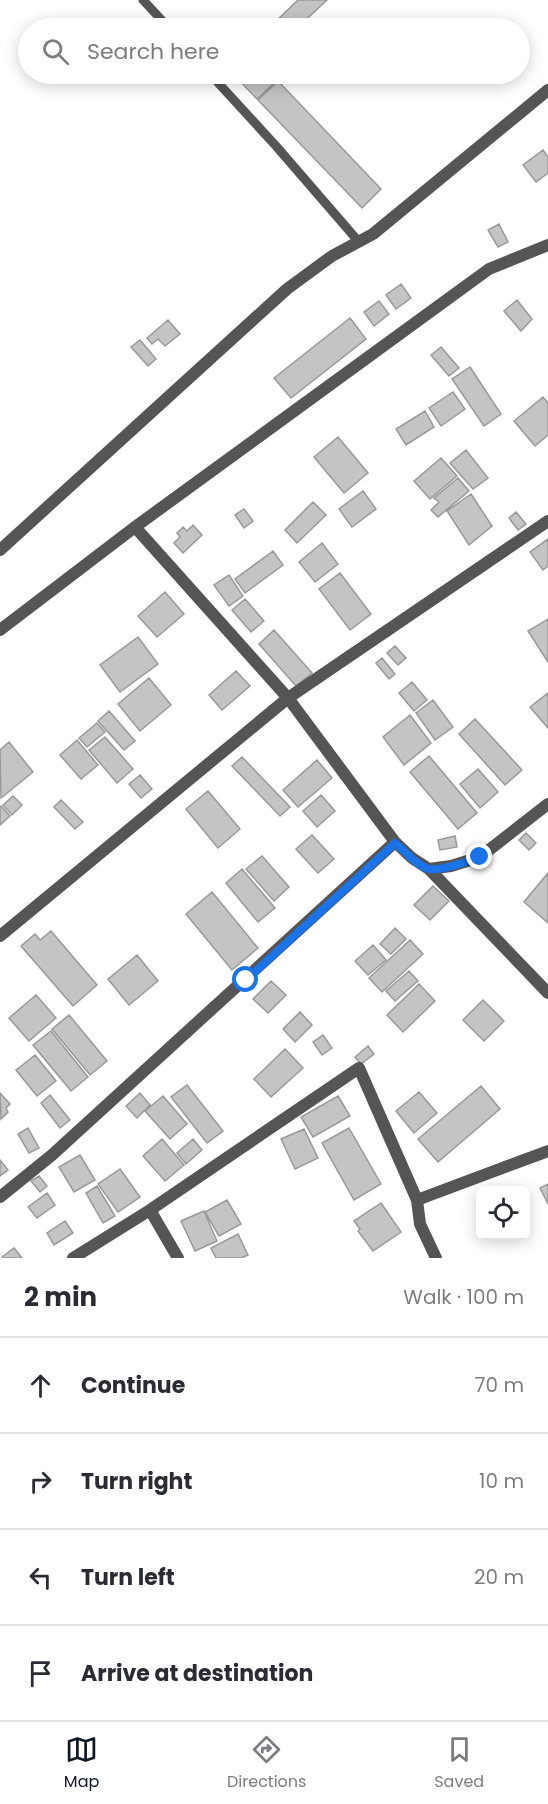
<!DOCTYPE html>
<meta charset="utf-8">
<style>
:root{--surface:#fff;--page:#f2f2f3;--text:#2b2b33;--muted:#7c7c81;--line:#e1e1e2;--accent:#111827}
body{margin:0;font-family:Poppins,sans-serif;background:var(--page);color:var(--text)}
.controls{position:absolute;right:18px;bottom:18px;display:grid;overflow:hidden;border-radius:9px;box-shadow:0 3px 15px #0003}
.controls button{width:54px;height:54px;display:grid;place-items:center;padding:0;border:0;border-bottom:2px solid var(--line);background:var(--surface);color:var(--text);font:30px sans-serif}
.stop{position:absolute;width:18px;height:18px;margin:-14px;border:4px solid #1a73e8;border-radius:50%;background:#fff}
.stop.end{background:#1a73e8;border-color:#fff;box-shadow:0 2px 6px #0008}
.list{margin:0;padding:0;list-style:none}
h2{display:flex;justify-content:space-between;align-items:center;height:78px;margin:0;padding:0 24px;font-size:26px}
h2 small{font-size:20px;font-weight:400;color:var(--muted)}
.list li{display:grid;grid-template-columns:39px 1fr auto;gap:18px;align-items:center;box-sizing:border-box;height:96px;padding:0 24px;border-top:2px solid var(--line)}
.list b{display:block;font-size:22px;white-space:nowrap}
.list em{font-size:20px;font-style:normal;color:var(--muted)}
.icon{flex:none;width:33px;height:33px;fill:none;stroke:currentColor;stroke-width:2;stroke-linecap:round;stroke-linejoin:round}
.map{position:relative;flex:none;width:548px;height:1258px;overflow:hidden}
.search{position:absolute;background:var(--surface);box-shadow:0 3px 15px #0003;left:18px;right:18px;top:18px;height:66px;display:flex;align-items:center;gap:15px;box-sizing:border-box;padding:0 21px;border-radius:33px;color:var(--muted);font-size:22px}
.sheet{height:462px;background:var(--surface)}
nav{display:flex;justify-content:space-around;align-items:center;box-sizing:border-box;height:84px;border-top:2px solid var(--line);background:var(--surface);font-size:16px;color:var(--muted)}
nav a{display:grid;justify-items:center;gap:3px}
nav .on{color:var(--accent)}
.map>svg:first-child{display:block}
.building{fill:#c4c4c4;stroke:#999;stroke-width:1.5}
.lines{fill:none;stroke-linecap:round;stroke-linejoin:round}
.lane{stroke:#555;stroke-width:9}
.street{stroke:#555;stroke-width:12}
.route{stroke:#1a73e8;stroke-width:8}
</style>
<div class="map">
<svg width="548" height="1258" viewBox="0 0 548 1258">
<rect width="100%" height="100%" fill="#fff"/>
<path class="building" d="M298 0H327L297 28H275L272 25Z
M233 74H270L276 81 257 99Z
M278 81 381 189 362 208 258 100Z
M543 150 548 157V173L536 182 523 165Z
M499 224 508 242 498 247 488 230Z
M401 284 411 298 396 309 386 295Z
M517 300 532 319 521 331 504 311Z
M379 301 389 314 374 326 364 312Z
M350 318 366 339 291 398 274 378Z
M168 320 180 334 165 346 158 339 152 344 147 338Z
M140 340 156 359 148 366 131 347Z
M441 347 459 368 449 376 431 355Z
M470 367 501 414 484 426 452 379Z
M453 392 465 409 441 426 429 408Z
M543 397 548 403V435L535 446 514 421Z
M425 411 434 427 406 445 396 429Z
M338 437 368 473 344 493 314 457Z
M466 450 488 478 473 489 450 463Z
M441 458 457 476 430 499 414 481Z
M458 478 469 491 438 517 431 510 439 502 434 498Z
M363 491 376 509 352 527 339 509Z
M471 494 492 526 469 545 447 511Z
M313 502 326 515 297 543 285 530Z
M244 509 253 521 244 528 235 515Z
M516 512 526 524 518 530 509 518Z
M193 525 202 535 183 553 174 543 180 537 177 533 183 527 187 531Z
M548 539V566L543 570 530 552Z
M322 543 338 564 315 582 299 562Z
M273 551 283 565 245 593 235 579Z
M340 573 371 614 350 630 319 589Z
M229 575 243 596 229 606 214 585Z
M165 592 184 614 157 637 138 616Z
M245 599 264 621 251 632 232 610Z
M548 619V662L528 631Z
M274 630 312 673 296 686 259 644Z
M138 637 158 664 120 692 100 665Z
M395 646 406 658 398 665 387 653Z
M382 658 395 674 389 679 376 663Z
M236 671 250 686 222 710 209 695Z
M149 678 171 705 140 731 118 704Z
M412 682 427 700 414 711 399 693Z
M548 693V728L530 707Z
M433 700 453 727 435 740 416 713Z
M109 711 135 741 124 750 98 721Z
M410 715 431 743 404 765 383 737Z
M475 719 522 770 505 785 459 734Z
M97 723 105 732 87 747 79 738Z
M105 737 133 769 117 783 89 750Z
M77 740 98 765 81 779 60 755Z
M9 742 33 772 1 798 0 750Z
M429 756 477 813 458 829 410 772Z
M242 757 290 807 280 816 232 766Z
M317 760 332 778 298 807 283 790Z
M478 769 498 792 480 808 460 784Z
M140 775 152 789 141 798 129 784Z
M208 791 240 829 218 848 186 809Z
M321 795 335 811 317 827 303 811Z
M13 796 22 805 12 815 3 805Z
M61 800 83 822 75 829 54 807Z
M1 806 10 816 0 825V807Z
M526 833 536 843 529 850 519 840Z
M312 835 334 859 318 873 296 849Z
M455 836 457 847 440 850 438 840Z
M262 856 289 887 274 901 246 869Z
M242 869 275 908 258 922 226 883Z
M548 873V923L524 902Z
M433 886 449 901 430 920 414 905Z
M212 892 258 948 232 970 186 914Z
M395 928 406 939 391 954 380 944Z
M51 931 97 985 73 1006 21 946 35 934 40 940Z
M410 940 423 954 382 992 369 978Z
M373 945 386 960 368 975 355 961Z
M137 955 158 981 129 1005 108 979Z
M409 971 418 981 395 1001 386 991Z
M271 981 286 995 268 1013 253 999Z
M419 984 435 1001 403 1032 387 1015Z
M36 995 56 1018 29 1041 9 1018Z
M483 1000 504 1021 484 1041 463 1020Z
M300 1012 312 1025 295 1042 283 1029Z
M69 1015 107 1061 90 1075 52 1029Z
M51 1031 88 1077 71 1091 33 1045Z
M323 1035 332 1048 322 1055 313 1042Z
M368 1046 374 1054 361 1064 355 1057Z
M285 1049 303 1068 271 1097 254 1079Z
M35 1055 56 1081 37 1096 16 1070Z
M187 1085 223 1131 207 1143 171 1097Z
M481 1086 500 1109 438 1162 418 1139Z
M419 1092 437 1113 414 1133 396 1111Z
M0 1093 10 1104 6 1108 8 1112 1 1119Z
M140 1093 150 1105 137 1118 126 1106Z
M50 1095 70 1120 60 1128 41 1103Z
M163 1096 187 1124 170 1139 145 1111Z
M338 1096 350 1116 313 1137 301 1117Z
M28 1128 39 1148 29 1153 18 1134Z
M349 1128 381 1184 354 1200 322 1143Z
M304 1129 318 1158 295 1169 281 1139Z
M162 1139 184 1165 165 1181 143 1156Z
M193 1139 202 1150 186 1164 177 1153Z
M80 1155 95 1180 74 1192 59 1167Z
M0 1160 8 1170 0 1176Z
M120 1169 140 1197 118 1212 98 1184Z
M39 1176 47 1186 40 1192 31 1181Z
M548 1184V1204L540 1188Z
M97 1186 115 1216 103 1223 86 1193Z
M47 1193 55 1205 37 1218 28 1207Z
M227 1200 241 1224 219 1236 205 1212Z
M381 1203 401 1232 373 1251 358 1231 360 1229 354 1221Z
M204 1211 217 1241 195 1251 181 1221Z
M65 1221 73 1233 54 1245 47 1233Z
M238 1234 248 1255 241 1258H216L211 1248Z
M14 1248 22 1258H3L2 1257Z"/>
<g class="lines">
<path class="lane" d="M143 0 169 28
M210 74 276 146 359 242"/>
<path class="street" d="M135 527 288 698 395 842 412 858 429 869 451 866 480 857 548 804
M0 550 287 289 332 256 373 234 548 90
M0 630 135 527 489 269 548 245
M429 869 548 993
M0 936 288 698 548 521
M0 1197 52 1155 395 842
M417 1200 420 1224 436 1258
M150 1210 178 1258
M73 1258 150 1210 359 1068 417 1200 548 1151"/>
</g>
<g class="lines">
<path class="route" d="M246 980 395 843C403 850 418 867 429 869 440 871 469 861 480 857"/>
</g>
</svg>
<div class="controls">
<button><svg class="icon" aria-label="locate" viewBox="0 0 24 24"><circle cx="12" cy="12" r="6"/><path d="M12 2v4M12 18v4M2 12h4M18 12h4"/></svg></button>
</div>
<div class="stop" style="left:246px;top:980px"></div>
<div class="stop end" style="left:480px;top:857px"></div>
<div class="search"><svg class="icon" aria-label="search" viewBox="0 0 24 24"><circle cx="10" cy="10" r="6"/><path d="M15 15l6 6"/></svg>Search here</div>
</div>
<section class="sheet">
<h2>2 min<small>Walk · 100 m</small></h2>
<ul class="list">
<li><svg class="icon" aria-label="ahead" viewBox="0 0 24 24"><path d="M12 20V5M6 11l6-6 6 6"/></svg><div><b>Continue</b></div><em>70 m</em></li>
<li><svg class="icon" aria-label="right" viewBox="0 0 24 24"><path d="M7 20v-9h11M14 6l5 5-5 5"/></svg><div><b>Turn right</b></div><em>10 m</em></li>
<li><svg class="icon" aria-label="left" viewBox="0 0 24 24"><path d="M17 20v-9H6M10 6l-5 5 5 5"/></svg><div><b>Turn left</b></div><em>20 m</em></li>
<li><svg class="icon" aria-label="arrive" viewBox="0 0 24 24"><path d="M6 21V4h12l-3 4 3 4H6"/></svg><div><b>Arrive at destination</b></div></li>
</ul>
</section>
<nav>
<a class="on"><svg class="icon" aria-label="map" viewBox="0 0 24 24"><path d="M3 6l6-2 6 2 6-2v14l-6 2-6-2-6 2zM9 4v14M15 6v14"/></svg>Map</a>
<a><svg class="icon" aria-label="directions" viewBox="0 0 24 24"><path d="M12 3l9 9-9 9-9-9zM9 14v-3h6M13 9l2 2-2 2"/></svg>Directions</a>
<a><svg class="icon" aria-label="saved" viewBox="0 0 24 24"><path d="M7 4h10v16l-5-4-5 4z"/></svg>Saved</a>
</nav>
